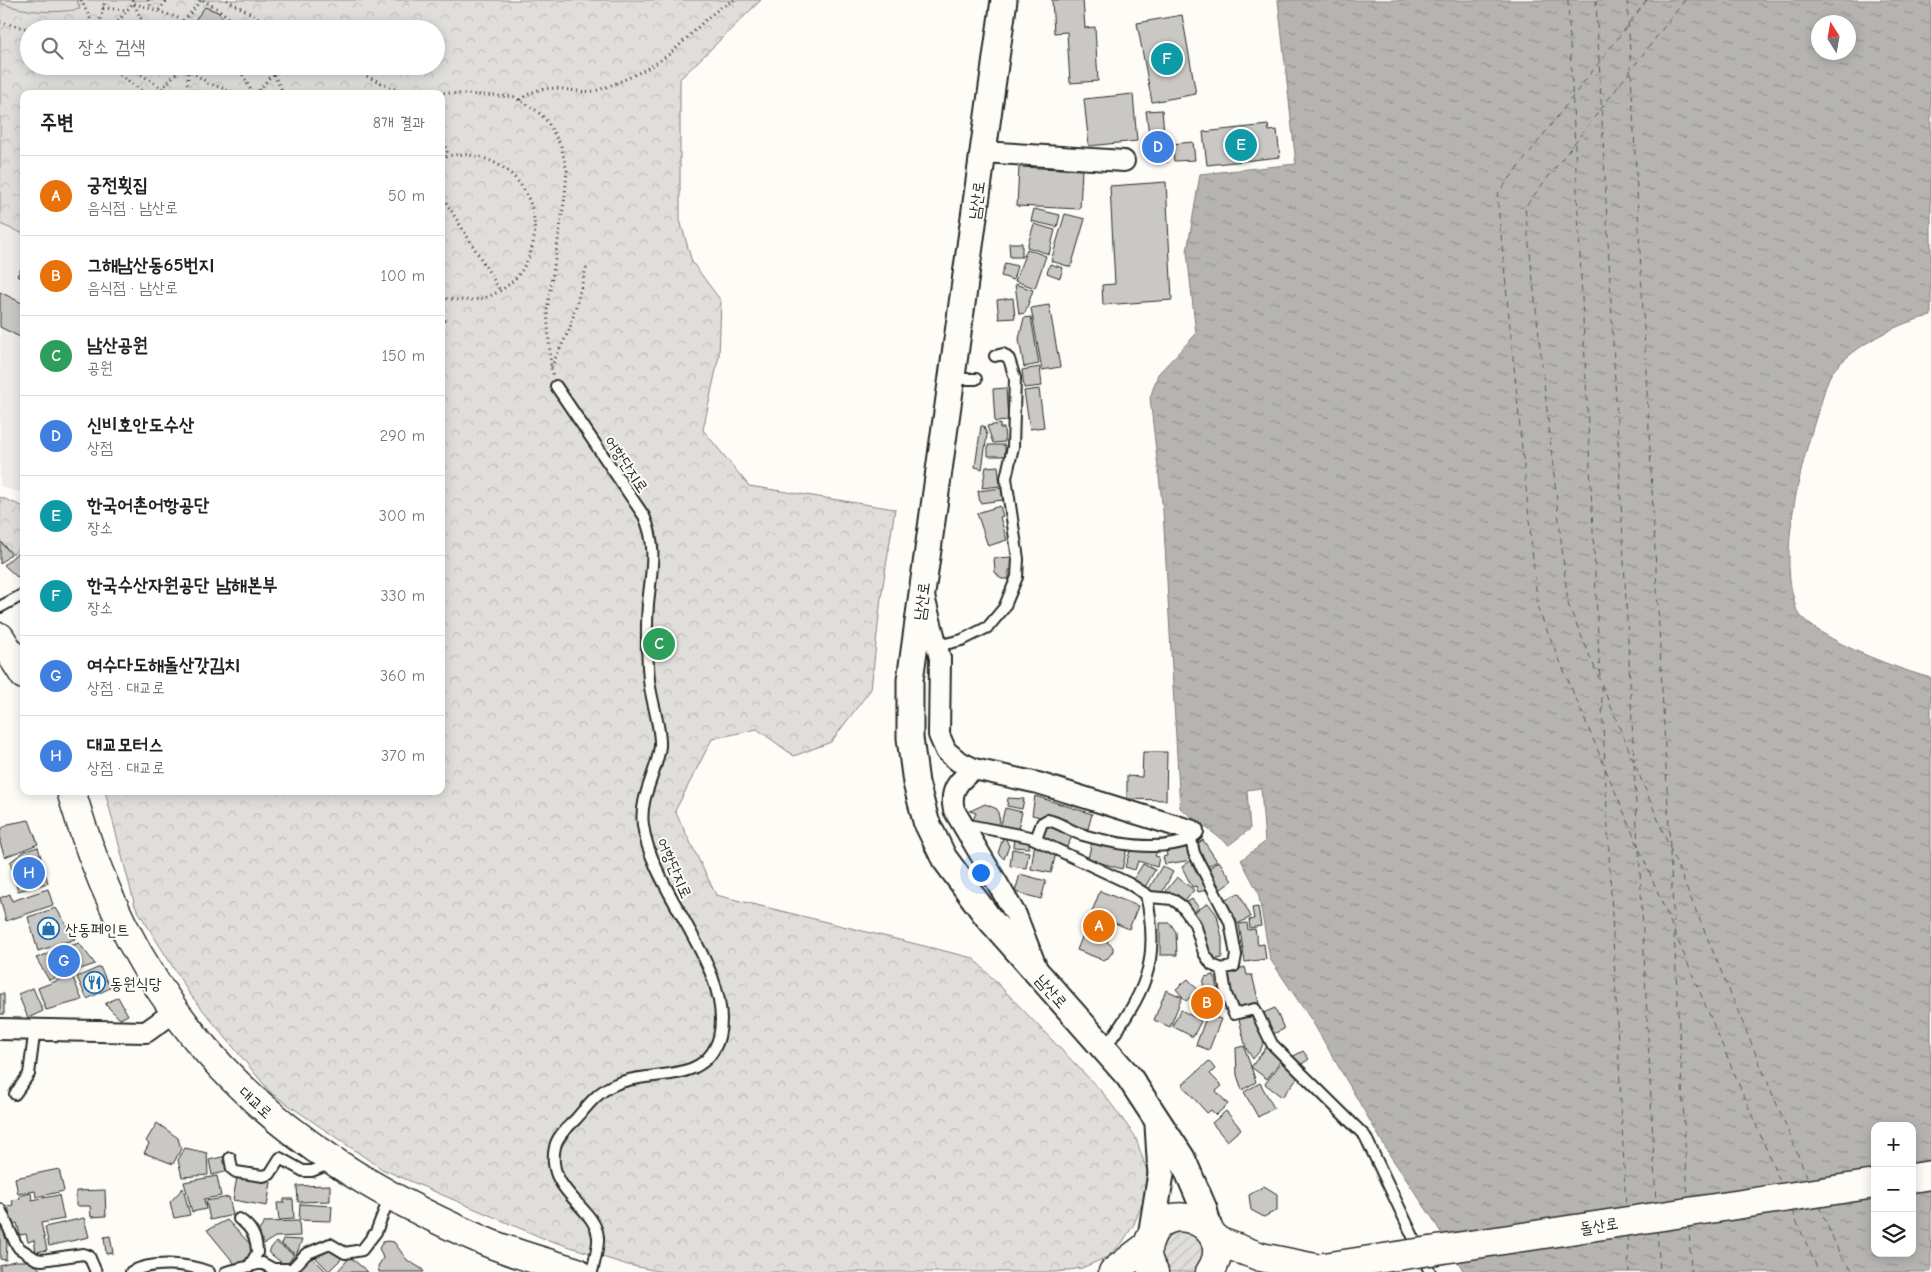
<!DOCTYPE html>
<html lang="ko">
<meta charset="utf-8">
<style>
:root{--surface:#fff;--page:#f2f2f2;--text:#202124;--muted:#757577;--line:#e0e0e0;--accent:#0b8043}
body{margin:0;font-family:"Comic Neue","Poor Story",sans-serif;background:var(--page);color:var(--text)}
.controls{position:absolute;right:15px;bottom:15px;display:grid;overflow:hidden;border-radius:10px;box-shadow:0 2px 12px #0003}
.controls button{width:45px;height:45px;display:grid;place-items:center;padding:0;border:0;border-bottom:1px solid var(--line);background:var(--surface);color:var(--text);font:25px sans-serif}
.compass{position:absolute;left:1811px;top:15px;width:45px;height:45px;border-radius:50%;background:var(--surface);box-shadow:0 2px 12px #0003;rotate:349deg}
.you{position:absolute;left:980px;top:872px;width:18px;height:18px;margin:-12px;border:4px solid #fff;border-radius:50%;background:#1a73e8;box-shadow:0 0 0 8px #1a73e833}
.badge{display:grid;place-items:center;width:32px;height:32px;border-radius:50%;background:var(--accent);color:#fff;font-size:16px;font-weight:700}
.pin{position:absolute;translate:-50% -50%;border:2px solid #fff;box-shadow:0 1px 5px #0006}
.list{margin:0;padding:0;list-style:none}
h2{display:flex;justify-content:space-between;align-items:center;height:65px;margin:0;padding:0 20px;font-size:21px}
h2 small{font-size:16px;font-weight:400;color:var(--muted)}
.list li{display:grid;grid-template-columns:32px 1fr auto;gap:15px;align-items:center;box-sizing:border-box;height:80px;padding:0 20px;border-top:1px solid var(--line)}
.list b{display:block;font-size:19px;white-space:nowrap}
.list p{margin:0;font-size:16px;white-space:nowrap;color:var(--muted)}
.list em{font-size:16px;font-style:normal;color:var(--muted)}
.icon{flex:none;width:28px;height:28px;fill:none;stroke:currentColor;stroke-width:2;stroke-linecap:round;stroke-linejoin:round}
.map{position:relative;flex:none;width:1931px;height:1272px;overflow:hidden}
.search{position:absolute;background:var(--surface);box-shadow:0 2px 12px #0003;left:20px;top:20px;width:425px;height:55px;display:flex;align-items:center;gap:12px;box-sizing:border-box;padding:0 18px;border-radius:28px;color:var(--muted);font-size:19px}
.panel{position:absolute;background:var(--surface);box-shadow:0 2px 12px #0003;left:20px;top:90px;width:425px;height:705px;border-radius:10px}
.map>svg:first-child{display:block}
.built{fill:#edece8}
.park{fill:url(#park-crowns);stroke:#858482;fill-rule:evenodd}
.garden{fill:url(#garden-furrows);stroke:#858482}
.pitch{fill:#dfdeda;stroke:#858482}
.water{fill:url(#water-ripples);stroke:#7e7d7b;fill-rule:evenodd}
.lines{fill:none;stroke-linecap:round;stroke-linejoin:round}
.ferry{stroke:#5b5b5a;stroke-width:1;stroke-dasharray:6 5;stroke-linecap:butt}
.building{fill:#c9c8c4;stroke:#2b2b2b}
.service-casing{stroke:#2b2b2b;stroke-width:14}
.minor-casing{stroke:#2b2b2b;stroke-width:24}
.tertiary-casing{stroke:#2b2b2b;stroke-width:29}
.primary-casing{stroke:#2b2b2b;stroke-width:31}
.path{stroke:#2b2b2b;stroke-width:3;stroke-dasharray:1 4;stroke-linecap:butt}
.service{stroke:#fdfcf7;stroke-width:10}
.minor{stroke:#fdfcf7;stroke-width:20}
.tertiary{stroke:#fdfcf7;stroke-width:25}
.primary{stroke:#fdfcf7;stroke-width:28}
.primary-bridge-casing{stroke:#2b2b2b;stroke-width:31;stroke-linecap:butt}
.primary-bridge{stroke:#fdfcf7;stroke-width:28}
.labels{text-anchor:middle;stroke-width:4;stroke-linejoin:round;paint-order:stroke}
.street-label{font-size:16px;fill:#2b2b2b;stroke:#fdfcf7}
.poi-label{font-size:16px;fill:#2b2b2b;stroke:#fdfcf7;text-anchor:start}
</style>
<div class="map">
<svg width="1931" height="1272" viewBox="0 0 1931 1272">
<defs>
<pattern id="park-crowns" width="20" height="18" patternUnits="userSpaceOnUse" patternTransform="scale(1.25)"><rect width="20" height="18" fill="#dfdeda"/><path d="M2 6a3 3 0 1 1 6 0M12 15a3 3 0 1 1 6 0" fill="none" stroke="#c0bfbb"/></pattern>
<pattern id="garden-furrows" width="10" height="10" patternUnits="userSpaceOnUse" patternTransform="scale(1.25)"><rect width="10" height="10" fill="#dfdeda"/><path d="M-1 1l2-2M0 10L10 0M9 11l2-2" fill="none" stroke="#c0bfbb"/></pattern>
<pattern id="water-ripples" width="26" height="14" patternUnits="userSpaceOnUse" patternTransform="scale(1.25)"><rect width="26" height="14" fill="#b5b4b1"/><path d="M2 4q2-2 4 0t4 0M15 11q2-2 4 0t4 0" fill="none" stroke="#939390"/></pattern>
</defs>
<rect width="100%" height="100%" fill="#fdfcf7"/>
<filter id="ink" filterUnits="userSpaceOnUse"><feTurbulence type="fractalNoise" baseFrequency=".02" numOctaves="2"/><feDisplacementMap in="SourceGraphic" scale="10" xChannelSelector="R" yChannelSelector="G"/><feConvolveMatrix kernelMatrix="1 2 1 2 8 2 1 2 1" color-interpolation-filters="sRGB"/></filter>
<g filter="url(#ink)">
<path class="built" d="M0 224 24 234V494L0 486Z"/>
<path class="park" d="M0 0H761L680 79V220L692 262 721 301 719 356 703 430 749 486 895 509 881 598 871 689 831 742 794 756 757 729 712 739 675 811 716 895 973 958 1103 1093 1135 1136 1147 1171 1143 1201 1134 1224 1122 1243 1107 1257 1082 1268 1056 1272H663L628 1265 545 1239 382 1169 271 1093 189 993 135 906 105 791H441V94H24V234L0 224ZM29 29H436V66H29Z
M0 497 24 507V543L13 554 0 541Z"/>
<path class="garden" d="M1188 1228 1205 1244 1200 1268 1194 1272H1170L1161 1263C1160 1235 1161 1236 1188 1228Z"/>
<path class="pitch" d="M0 0H77L80 9C52 14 26 12 0 3Z"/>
<path class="water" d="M1278 0H1931V316C1900 321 1853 347 1833 371 1827 379 1824 393 1821 403 1803 454 1778 548 1794 600 1795 604 1796 611 1799 614 1821 641 1897 669 1931 678V1272H1464L1433 1219 1391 1157 1312 1021 1270 959 1258 892 1241 860 1265 842 1261 788 1247 790 1250 829 1229 845 1180 808 1163 511 1150 398 1158 374 1196 334 1187 252 1200 174 1296 164ZM1818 22H1848V52H1818ZM1875 1126H1912V1253H1875Z"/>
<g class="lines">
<path class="ferry" d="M1568 0 1600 679
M1596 0 1634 761
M1627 0 1631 68
M1647 0 1497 195 1538 609 1781 1184
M1685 0 1525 207 1568 604 1808 1179
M1631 72 1670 847
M1601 686 1605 764
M1634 765 1638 846
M1605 768 1626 1209
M1639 850 1656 1203
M1670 851 1674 929
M1674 933 1688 1199
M1819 1206 1841 1257 1854 1272
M1792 1211 1819 1272
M1689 1225 1691 1272
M1657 1229 1660 1272
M1627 1235 1629 1272"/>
</g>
<path class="building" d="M1052 0H1083L1085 28 1095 27 1098 81 1070 83 1067 32 1054 33Z
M205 7 218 12 228 24 225 29 199 27 195 20Z
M1182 15 1196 94 1152 102 1137 23Z
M1133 94 1137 141 1089 146 1084 99Z
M1162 110 1164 133 1149 134 1146 111Z
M1268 125 1269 131 1277 130 1280 157 1207 165 1203 132Z
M1165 136 1168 162 1161 163 1160 157 1150 158 1148 137Z
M1193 142 1195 160 1174 161 1172 144Z
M1019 167 1082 170 1080 209 1017 206Z
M1166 182 1172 300 1103 305 1102 285 1115 284 1110 186Z
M1034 209 1060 215 1057 227 1031 221Z
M1065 214 1085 219 1071 267 1051 261Z
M1034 224 1055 230 1049 254 1027 247Z
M1009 243H1022V257H1010Z
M1027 249 1046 256 1035 288 1015 281Z
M24 263V279L17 276Z
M1005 263 1017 266 1013 280 1001 276Z
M1050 264 1063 268 1060 278 1047 273Z
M1015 284 1033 290 1025 313 1019 314Z
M0 292 24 304V339L0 327Z
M1013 298 1015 318 999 319 997 300Z
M1049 305 1060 367 1042 370 1031 308Z
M1031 317 1039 364 1024 367 1019 339 1024 318Z
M1040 367 1042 386 1024 388 1022 370Z
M1006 388 1008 421 995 422 993 389Z
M1039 389 1044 427 1030 429 1024 391Z
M1000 424V428H1004L1005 442 993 443 987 426Z
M981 426H984L987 435 982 469 975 467Z
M988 445H1005V456H988Z
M998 466 1000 486 982 488 986 467Z
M1001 488 1003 500 980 503 978 491Z
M1000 506 1003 516 1000 517 1007 540 988 546 977 513Z
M0 541 11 554 0 564Z
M24 547V575L22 573 17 577 4 565Z
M1013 557 1014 570H1009V579H1001L995 572 994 558Z
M1143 752H1167L1166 800 1127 799V776L1142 777Z
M1035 796 1092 814 1088 829 1066 823 1067 820 1049 815 1048 819 1032 815Z
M1008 798 1024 799 1022 809 1007 806Z
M985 804 997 809 1000 821 997 829 973 820 976 813 970 811Z
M1005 808 1022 812 1017 833 1000 828Z
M29 820 38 844 5 857 0 843V830L8 824Z
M1048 823 1073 835 1064 852 1040 839Z
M1004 835 1009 846 1004 859 998 853Z
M1014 837 1030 839 1029 848 1013 847Z
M1203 840 1217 861 1207 867 1193 846Z
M1092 841 1127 848 1122 869 1088 859Z
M1035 842 1056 853 1051 873 1031 869Z
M1190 844 1192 855 1186 861 1165 864 1163 857 1167 856 1166 851 1169 850 1168 847Z
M1138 846 1157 851 1155 856 1159 857 1157 867 1138 861 1135 870 1125 867 1131 848Z
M38 847 48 883 18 891 10 862 25 851Z
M1012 849 1029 852 1026 868 1010 866Z
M1193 859 1207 890 1198 892 1196 886 1192 887 1182 867Z
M1219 861 1232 881 1221 889 1208 869Z
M1143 864 1155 870 1145 887 1133 880Z
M1162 866 1173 872 1160 896 1149 889Z
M1020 874 1046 881 1041 899 1015 892Z
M1177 877 1194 890 1182 905 1166 891Z
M48 889 53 905 6 921 0 898 10 894 12 901Z
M1100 891 1138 906 1129 929 1115 923 1107 942 1113 947V951L1108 958 1103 960 1077 950Z
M1239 893 1251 917 1235 925 1223 900Z
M1192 899 1199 908 1190 915 1183 905Z
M1208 903 1217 915 1222 938V958L1212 960 1202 927 1194 913Z
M1258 907 1261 926 1250 928 1249 920 1254 919 1252 908Z
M56 908 75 939 38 951 28 917Z
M1160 923H1170L1176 932 1177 955H1160Z
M1247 923 1248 930 1255 929 1258 945 1264 944 1266 959 1245 962 1239 924Z
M79 943 95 964 49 980 36 958Z
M100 967 110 988 87 999 77 977Z
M1245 967 1247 975H1252L1259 1003 1235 1010 1227 981 1230 980 1228 972Z
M72 975 82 1000 46 1010 38 988Z
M1214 975 1222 1010 1196 1015 1193 1002 1197 995 1205 993 1203 983 1205 977Z
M1188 979 1198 990 1186 1001 1176 989Z
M33 988 43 1011 28 1018 18 994Z
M1166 990 1182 997 1170 1027 1154 1020Z
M0 994H4V1014H0Z
M118 997 128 1015 120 1019 105 1004Z
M1275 1008 1284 1029 1271 1035 1261 1014Z
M1181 1010 1201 1021 1193 1037 1172 1026Z
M1255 1012 1265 1038 1261 1049 1253 1059 1246 1048 1239 1019Z
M1207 1015 1221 1019 1209 1050 1196 1045Z
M1269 1044 1277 1050 1274 1054 1281 1060 1267 1079 1251 1067Z
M1244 1046 1256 1082 1242 1090 1237 1075 1236 1048Z
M1303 1051 1309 1059 1299 1066 1292 1057Z
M1284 1059 1294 1067 1291 1072 1298 1077 1282 1097 1265 1084Z
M1209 1061 1215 1069 1210 1074 1222 1086 1216 1091 1228 1104 1216 1115 1211 1110 1207 1113 1182 1085Z
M1260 1083 1274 1108 1258 1117 1244 1092Z
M1226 1111 1241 1129 1227 1141 1212 1123Z
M157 1123 178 1138 181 1149 173 1164 144 1153 149 1144 146 1141Z
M185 1148 207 1153 208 1175 182 1177 178 1160Z
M226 1156 229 1171 212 1175 209 1160Z
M59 1169 64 1191 36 1197 35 1191 18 1194 15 1178Z
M217 1176 221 1196 204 1199 206 1209 192 1212 184 1182Z
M237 1177 271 1182 267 1206 233 1200Z
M330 1185V1201L298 1202 297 1186Z
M1264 1186 1277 1194V1210L1264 1217 1251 1210 1249 1195Z
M183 1188 190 1215 174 1218 170 1202Z
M105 1190 106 1216 91 1217 90 1206H76V1191Z
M31 1193 32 1200 59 1195 64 1219 41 1223 47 1250 36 1252 34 1240 28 1242 26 1234 20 1235 17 1223 12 1224 8 1206 13 1205 12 1200 20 1199 19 1196Z
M229 1197 233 1215 210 1220 206 1201Z
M284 1199H293L294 1219 279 1220 277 1203H284Z
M300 1204 332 1206 331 1221 299 1220Z
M0 1216 7 1244 6 1260 0 1259Z
M84 1218 89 1237 49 1246 45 1227Z
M227 1220 252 1246V1254L240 1264H235L207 1230Z
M299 1221 300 1236 275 1237 262 1245 257 1233 265 1222Z
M110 1236 113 1253 106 1254 104 1237Z
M283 1239 302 1240 296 1255 281 1244Z
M388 1241 394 1242 407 1260 422 1269 424 1272H379L378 1266 383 1258 379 1248 383 1242Z
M276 1242 294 1255 286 1266 268 1252Z
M330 1247 342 1258 329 1271 314 1256 320 1249Z
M310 1255 327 1272H300L296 1268Z
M350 1257 368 1272H337Z
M14 1261H31L43 1272H0V1265Z"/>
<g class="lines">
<defs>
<path id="service" d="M952 379H976
M556 386 644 516C658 547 651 572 648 604 646 628 647 655 649 680 651 700 661 727 660 746 657 773 639 797 643 825 651 891 735 970 719 1037 706 1086 649 1069 616 1084 598 1091 588 1105 576 1119 568 1127 557 1136 555 1147 545 1191 595 1206 598 1237 599 1247 594 1262 592 1272
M0 607 24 594
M937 646 962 640 988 627 1004 608 1017 577 1018 559 1006 478 1013 447 1015 378 1009 359 1003 354 995 356
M963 824 1030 837 1128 883 1150 897 1172 899 1182 906 1195 924 1204 953 1212 965 1222 969 1234 966 1236 955 1230 922 1194 853 1191 839 1193 831
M1036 839 1042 823 1047 820C1060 822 1071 832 1083 835 1115 844 1160 852 1191 839
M1222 969 1226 994 1234 1014 1255 1009 1272 1044 1365 1136 1430 1272
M1105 1048C1143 994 1162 964 1146 895
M15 1094 29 1074 35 1028
M230 1158 232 1169 236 1172 263 1176 270 1174 280 1158 303 1171H312L331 1163
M0 1209 15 1242 19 1248 36 1259 42 1260 83 1254 89 1256 96 1272
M239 1219C252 1227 257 1238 257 1253L250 1265
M131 1272C152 1261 186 1263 209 1272
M226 1272 262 1263 273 1269H292L306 1254 330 1244 345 1253 362 1250 376 1232 390 1196"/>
<path id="minor" d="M983 152 1124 161
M924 597 940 658 939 735 946 751 958 761 974 769 1038 783 1193 831
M974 769C959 780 949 790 954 810L1016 915 1037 969
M0 1029 146 1032 174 1012"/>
<path id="tertiary" d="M1004 0 910 680V738L916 783 926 821 944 858 987 916 1129 1077 1182 1158 1204 1209 1209 1229
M1151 1236 1161 1174 1158 1125"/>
<path id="primary" d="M0 637 24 675
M71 791C137 1020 268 1148 484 1241 514 1254 546 1262 577 1272
M1912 1178 1931 1175
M1215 1240 1261 1257 1315 1268
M1113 1272 1148 1245
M1154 1272C1147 1262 1145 1250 1150 1239 1167 1193 1240 1228 1210 1272"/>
</defs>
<use href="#service" class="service-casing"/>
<use href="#minor" class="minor-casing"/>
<use href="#tertiary" class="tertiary-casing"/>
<use href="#primary" class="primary-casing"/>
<path class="path" d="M81 0 95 29
M132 0 146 29
M148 0 151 7
M203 0 221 11 240 29
M227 0 278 29
M103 8 127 10
M159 10 167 0
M184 21 201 0
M0 22 29 29
M98 29 105 0
M112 29 133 3 176 17 197 29
M135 29 141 22
M108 66 146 94
M129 66 170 94
M183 66 208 83 239 94
M238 66 253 94
M269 66 284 94
M344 66 397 90 514 97 537 111 547 121 561 146 567 171 565 196 547 310 551 368 553 376
M242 72 246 66
M138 73 156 66
M162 89 182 66
M188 90 210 93
M187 94 188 71
M256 94 273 73
M520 100C551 75 575 99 601 89 625 80 653 68 673 51 693 34 709 12 734 0
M441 127 448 155
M441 158C454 153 470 154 483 158 549 179 553 272 487 297 472 302 456 300 441 298
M441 194 500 290
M441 317 447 322
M551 367 570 328 587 265"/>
<use href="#service" class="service"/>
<use href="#minor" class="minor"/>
<use href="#tertiary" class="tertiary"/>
<use href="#primary" class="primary"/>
<defs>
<path id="primary-bridge" d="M1324 1267 1875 1184"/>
</defs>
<use href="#primary-bridge" class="primary-bridge-casing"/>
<use href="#primary-bridge" class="primary-bridge"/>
</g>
</g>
<defs>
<symbol id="shop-ring" viewBox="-11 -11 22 22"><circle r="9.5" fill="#fdfcf7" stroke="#1f6fb2" stroke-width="1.5"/><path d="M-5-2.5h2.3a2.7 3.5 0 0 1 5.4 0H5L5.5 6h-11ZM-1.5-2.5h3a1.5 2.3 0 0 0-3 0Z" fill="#1f6fb2"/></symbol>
<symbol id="restaurant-ring" viewBox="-11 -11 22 22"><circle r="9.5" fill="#fdfcf7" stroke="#1f6fb2" stroke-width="1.5"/><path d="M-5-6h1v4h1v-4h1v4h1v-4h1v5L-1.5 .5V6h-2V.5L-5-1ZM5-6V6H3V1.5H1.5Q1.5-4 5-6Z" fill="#1f6fb2"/></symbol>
</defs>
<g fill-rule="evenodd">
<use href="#shop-ring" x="36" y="916" width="25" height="25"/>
<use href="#restaurant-ring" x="82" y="970" width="25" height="25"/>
</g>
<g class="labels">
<g class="street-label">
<text transform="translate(976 200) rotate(-82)" y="6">남산로</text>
<text transform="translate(627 464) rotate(56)" y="6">어항단지로</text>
<text transform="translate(921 601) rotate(-82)" y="6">남산로</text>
<text transform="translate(675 868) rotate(66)" y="6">어항단지로</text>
<text transform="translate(1052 991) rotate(49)" y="6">남산로</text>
<text transform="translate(256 1102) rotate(42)" y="6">대교로</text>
<text transform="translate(1599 1225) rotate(-9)" y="6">돌산로</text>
</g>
<g class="poi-label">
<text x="65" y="935">산동페인트</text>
<text x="110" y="989">동원식당</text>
</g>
</g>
</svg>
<div class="controls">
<button>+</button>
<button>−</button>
<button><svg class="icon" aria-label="layers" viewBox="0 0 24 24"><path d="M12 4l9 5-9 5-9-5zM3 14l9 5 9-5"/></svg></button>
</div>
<svg class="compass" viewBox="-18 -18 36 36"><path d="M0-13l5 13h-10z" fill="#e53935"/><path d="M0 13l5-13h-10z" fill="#757577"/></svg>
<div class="you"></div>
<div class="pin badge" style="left:1099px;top:926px;background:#e8710a">A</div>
<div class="pin badge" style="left:1207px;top:1003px;background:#e8710a">B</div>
<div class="pin badge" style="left:659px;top:644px;background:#2e9e5b">C</div>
<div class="pin badge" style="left:1158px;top:147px;background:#3f7fe0">D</div>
<div class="pin badge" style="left:1241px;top:145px;background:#0f9aa8">E</div>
<div class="pin badge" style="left:1167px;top:59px;background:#0f9aa8">F</div>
<div class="pin badge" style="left:64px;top:961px;background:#3f7fe0">G</div>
<div class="pin badge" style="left:29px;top:873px;background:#3f7fe0">H</div>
<div class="search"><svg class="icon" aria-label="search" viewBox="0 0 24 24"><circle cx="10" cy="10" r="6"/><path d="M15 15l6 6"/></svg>장소 검색</div>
<section class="panel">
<h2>주변<small>8개 결과</small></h2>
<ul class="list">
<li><span class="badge" style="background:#e8710a">A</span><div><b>궁전횟집</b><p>음식점 · 남산로</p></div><em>50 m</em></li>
<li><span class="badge" style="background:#e8710a">B</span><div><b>그해남산동65번지</b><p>음식점 · 남산로</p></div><em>100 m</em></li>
<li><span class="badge" style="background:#2e9e5b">C</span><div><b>남산공원</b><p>공원</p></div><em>150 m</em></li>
<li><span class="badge" style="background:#3f7fe0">D</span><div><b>신비호안도수산</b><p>상점</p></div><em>290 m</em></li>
<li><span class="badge" style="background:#0f9aa8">E</span><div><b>한국어촌어항공단</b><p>장소</p></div><em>300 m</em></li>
<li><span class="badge" style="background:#0f9aa8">F</span><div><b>한국수산자원공단 남해본부</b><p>장소</p></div><em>330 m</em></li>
<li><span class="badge" style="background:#3f7fe0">G</span><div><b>여수다도해돌산갓김치</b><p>상점 · 대교로</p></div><em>360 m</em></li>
<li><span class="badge" style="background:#3f7fe0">H</span><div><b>대교모터스</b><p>상점 · 대교로</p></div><em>370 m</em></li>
</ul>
</section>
</div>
